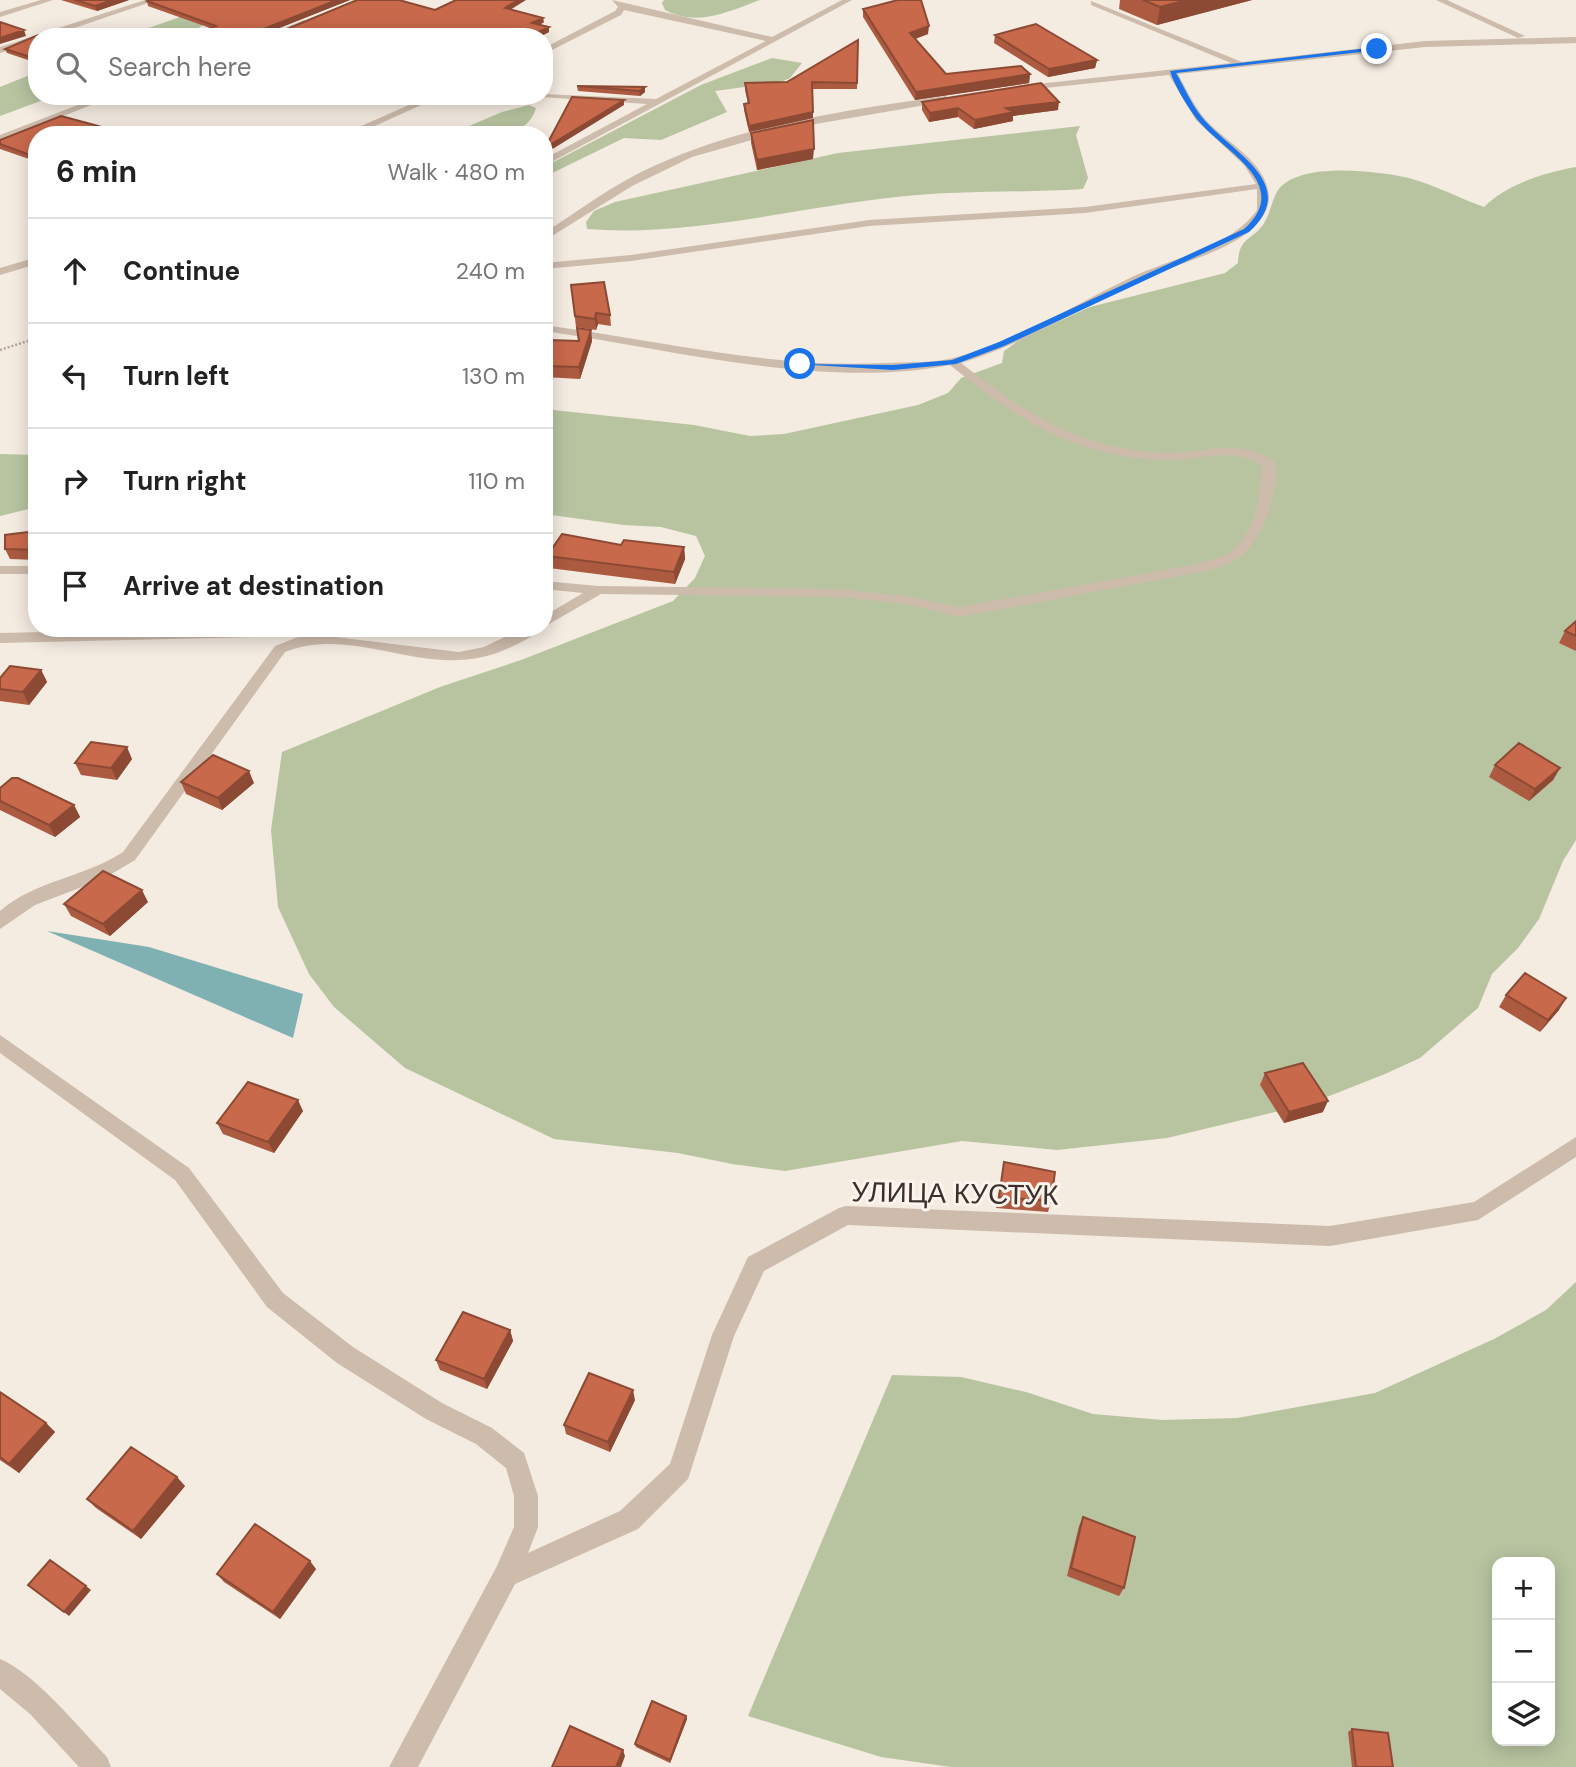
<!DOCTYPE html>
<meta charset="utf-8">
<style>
:root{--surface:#fff;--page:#f6f6f6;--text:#222;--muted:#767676;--line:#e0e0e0}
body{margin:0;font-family:"DM Sans",sans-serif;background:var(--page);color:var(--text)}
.controls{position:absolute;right:21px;bottom:21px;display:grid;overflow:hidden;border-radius:14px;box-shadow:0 4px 18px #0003}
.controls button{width:63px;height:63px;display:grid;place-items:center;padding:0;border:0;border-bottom:2px solid var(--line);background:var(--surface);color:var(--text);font:35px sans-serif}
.stop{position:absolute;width:21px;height:21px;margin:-16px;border:5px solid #1a73e8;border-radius:50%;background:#fff}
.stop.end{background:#1a73e8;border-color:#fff;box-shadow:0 2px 7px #0008}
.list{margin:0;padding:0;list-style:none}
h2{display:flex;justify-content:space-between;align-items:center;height:91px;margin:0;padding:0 28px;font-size:30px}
h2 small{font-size:23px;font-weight:400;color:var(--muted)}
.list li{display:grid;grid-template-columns:46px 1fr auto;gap:21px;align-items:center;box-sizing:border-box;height:105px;padding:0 28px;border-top:2px solid var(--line)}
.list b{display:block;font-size:26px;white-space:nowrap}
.list em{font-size:23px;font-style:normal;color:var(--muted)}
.icon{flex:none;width:38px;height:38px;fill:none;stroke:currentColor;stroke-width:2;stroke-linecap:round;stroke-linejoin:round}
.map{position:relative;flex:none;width:1576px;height:1767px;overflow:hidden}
.search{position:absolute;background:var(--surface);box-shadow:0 4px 18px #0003;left:28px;top:28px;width:525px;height:77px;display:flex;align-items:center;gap:18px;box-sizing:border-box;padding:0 24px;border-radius:28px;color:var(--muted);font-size:26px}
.panel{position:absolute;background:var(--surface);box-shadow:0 4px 18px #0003;left:28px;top:126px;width:525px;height:511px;border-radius:28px}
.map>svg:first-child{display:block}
.green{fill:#b8c4a0;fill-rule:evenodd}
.water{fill:#7fb0b2}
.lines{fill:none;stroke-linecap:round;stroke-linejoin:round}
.path{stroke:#b9a596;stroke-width:2.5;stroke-dasharray:2 2;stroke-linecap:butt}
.minor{fill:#cdbbac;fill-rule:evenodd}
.wall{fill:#ac5a40}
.shaded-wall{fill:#8c4a34}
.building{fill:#c8694b;stroke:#8c4a34;stroke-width:2}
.route{fill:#1a73e8}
.labels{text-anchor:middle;stroke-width:6;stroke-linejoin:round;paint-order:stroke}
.near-street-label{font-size:28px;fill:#3b302b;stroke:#fbf5ee}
</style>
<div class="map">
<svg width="1576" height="1767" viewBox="0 0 1576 1767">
<rect width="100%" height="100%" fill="#f4ebe1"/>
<path class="green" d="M664 0H760C727 12 698 27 665 10L662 3Z
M200 10 216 14 188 37H123Z
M772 58 802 63 790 78 781 82 715 91 727 112 661 140 624 138 544 177V167L701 85Z
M37 72V96H54L0 116V87Z
M529 105 536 108C526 144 475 135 448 135L502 112Z
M1080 126 1076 135 1088 178 1083 189C1021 193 958 190 896 197 793 208 691 237 587 229L586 222 594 211 615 202 838 153Z
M1576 167V840L1563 861 1539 919 1518 948 1492 974 1478 1008 1420 1058 1385 1074 1309 1104 1167 1138 1057 1150 962 1141 785 1171 732 1164 678 1153 554 1139 405 1068 334 1007 309 974 278 907 271 830 282 752 440 687 521 660 673 601 695 578 705 556 696 536 661 527 624 525 544 514V409L694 425 750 436 784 434 918 405 948 393 961 378 1002 363 1004 351 1021 339 1090 307 1225 273 1238 263C1239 237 1251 241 1263 225 1272 212 1272 192 1284 184 1310 163 1378 171 1409 178 1435 185 1459 198 1484 207 1505 185 1546 172 1576 167Z
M0 454 37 455V507L0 516Z
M1576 1282V1767H951L881 1757 748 1716 892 1375 961 1377 1026 1392 1093 1414 1163 1420 1237 1418 1375 1393 1494 1339 1546 1310ZM1497 1562H1550V1741H1497Z"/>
<path class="water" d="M47 931 149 947 303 994 293 1038Z"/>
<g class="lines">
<path class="path" d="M0 350 37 338"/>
<path class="minor" d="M41 0H53L0 17V12Z
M145 0H157L48 37H37V41L0 53V47Z
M612 0 772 37 842 0H852L544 166V159L647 104 525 96H544V94L656 99 766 41 624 10 621 15 544 54V48L615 11 618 7Z
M1436 0H1447L1525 36 1518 38Z
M1091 1 1242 62 1425 41 1576 37V43L1425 47 1178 74C1186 89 1194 106 1205 119 1226 143 1265 160 1269 195 1270 211 1258 225 1246 234 1216 255 1177 264 1144 279 1083 307 1026 343 961 363 1025 413 1080 449 1164 453 1209 454 1229 436 1274 460 1283 485 1262 538 1242 556 1232 564 1215 569 1202 572L960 617 907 604 839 597 601 594 544 627V616L583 593 544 589V581L598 586 839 589 907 596 960 607 1198 564C1208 560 1221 558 1230 552 1256 534 1260 494 1262 465 1227 445 1200 462 1162 460 1074 457 1017 419 950 365 824 390 670 349 544 331V325C657 340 771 369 886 363 907 362 929 363 949 359 1014 344 1073 305 1132 277 1172 258 1230 248 1257 210V189L1085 213 869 226 631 261 544 269V263L631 255 869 220 1085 207 1256 184 1244 165 1196 120 1169 75 1016 91 1019 86 1231 63 1091 5Z
M304 20 311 22 275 37H263Z
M101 96H114L0 141V135Z
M429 96H441L355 135H341Z
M946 96 949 101 798 127 692 157 632 186 544 241V233C580 210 615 183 654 166 745 124 848 110 946 96Z
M37 257V264L0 275V268Z
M0 566H37V574H0Z
M219 628H260L264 632 257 637 0 643V633Z
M523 628H541C533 637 520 643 509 648 430 685 358 623 285 652L135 860 103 879 35 905 0 929V911C34 881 85 877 123 852L275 646 298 637 319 635 459 652 484 647Z
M0 1035 189 1168 283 1293 353 1347 442 1403 492 1428 524 1453 538 1496V1527L528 1553 620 1511 670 1464 712 1335 748 1257 839 1208 846 1206 1330 1226 1474 1202 1576 1137V1157L1478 1220 1330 1246 848 1225 764 1271 734 1336 688 1479 638 1529 515 1584 418 1767H389L497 1566 514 1527V1496L506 1468 476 1444 426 1419 337 1363 267 1307 175 1180 0 1053Z
M0 1659C36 1674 79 1728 107 1757L111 1767H79L30 1714 0 1689Z"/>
</g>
<path class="wall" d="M61 0H129L97 11Z
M149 0H350L263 34H275L435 10H511L544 22 540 25 549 32 539 37H187L210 28 148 6 147 1Z
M1120 0H1252L1157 25 1119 9Z
M863 9 928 34 915 39 946 74H1030L1029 83 915 100 863 17Z
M995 35 1097 60 1095 68 1048 77 994 43Z
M37 37V63L7 53 5 49Z
M858 40 857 89H812L813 118 749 132 744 110V104L748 103 745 90V83L787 82Z
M577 86 645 87V92L640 96 578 91Z
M373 96H403L390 102Z
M922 102 1058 110 1013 116V121L974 129 958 117 929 122 922 110Z
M61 116 98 126 99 131 90 135H37V156L29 159 0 149V140Z
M751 133 813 159 757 170 751 143Z
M571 285 610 315 611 326 598 324 596 330 576 327Z
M591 330 592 341 580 379 544 377V357L578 341Z
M37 531V560L10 559 5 549Z
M621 545 684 547 685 559 675 584 549 568 547 556Z
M1576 621V651L1559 643 1565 631Z
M41 670 47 682 29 705 0 701V689Z
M132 759 117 780 81 775 75 763Z
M1495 765 1560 768 1553 780 1529 801 1489 777Z
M181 782 254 783 222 810 186 794Z
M0 788 74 805 80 817 55 837 0 810Z
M148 902 110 936 71 916 64 904Z
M1506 995 1559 1010 1540 1032 1499 1007Z
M1265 1073 1323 1112 1284 1123 1260 1085Z
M303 1111 274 1153 223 1134 217 1123Z
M1004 1162 1051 1201 1048 1212 996 1208Z
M510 1330 513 1341 487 1389 440 1370 436 1360Z
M0 1392 46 1423 55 1432 19 1473 0 1460Z
M635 1400 610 1452 566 1434 564 1425Z
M185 1486 141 1539 96 1508 87 1499Z
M1083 1517 1124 1588 1119 1596 1067 1576 1079 1526Z
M316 1569 280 1619 224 1582 217 1574Z
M686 1716 687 1719 670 1763 636 1747 635 1744Z
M1352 1729 1393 1767H1352L1348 1732Z"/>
<path class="shaded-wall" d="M113 0H129L97 11 95 6Z
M337 0H350L262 35 260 34 261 30Z
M518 0H526L505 13V8Z
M1187 0H1252L1157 25 1160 7Z
M543 18 544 22 533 28 532 23Z
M929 26 928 34 909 41 910 33Z
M549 27V32L539 37H529Z
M24 30 26 36 0 44V38Z
M312 31 313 36 311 37H297Z
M1097 60 1095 68 1048 77 1049 69Z
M1030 74 1029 83 915 100 916 92Z
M645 87V92L640 96 639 91Z
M389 96H403L390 102Z
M624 100V105L546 153 545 148Z
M1059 102 1058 110 1013 116V121L974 129 975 120 1006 108Z
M958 108V117L929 122 930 113Z
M813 112V118L749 132V126Z
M98 126 99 131 90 135H76Z
M814 149 813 159 757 170V160Z
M37 150V156L29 159 27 154Z
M596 313 598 324 596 330 595 319Z
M591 330 592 341 580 379 579 367Z
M684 547 685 559 675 584 674 572Z
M41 670 47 682 29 705 23 692Z
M127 747 132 759 117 780 111 768Z
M1560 768 1553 780 1529 801 1535 789Z
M249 771 254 783 222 810 218 798Z
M74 805 80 817 55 837 49 825Z
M142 890 148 902 110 936 103 924Z
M1566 998 1559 1010 1540 1032 1548 1020Z
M298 1100 303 1111 274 1153 268 1142Z
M1328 1101 1323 1112 1284 1123 1289 1112Z
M510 1330 513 1341 487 1389 484 1379Z
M633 1390 635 1400 610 1452 608 1442Z
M46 1423 55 1432 19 1473 9 1464Z
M177 1477 185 1486 141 1539 133 1531Z
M310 1561 316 1569 280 1619 273 1612Z
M86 1586 91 1590 69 1616 64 1612Z
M686 1716 687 1719 670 1763V1760Z
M623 1750 625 1756 621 1767H616Z"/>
<path class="building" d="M75 0H113L95 6Z
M149 0H337L261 30 260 34H275L357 0H399L435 10 456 0H518L505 8 543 18 532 23 549 27 529 37H337L312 31 297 37H187L216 26 147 1Z
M898 0H921L929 26 910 33 946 74 1021 66 1030 74 916 92 863 9Z
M1143 0H1187L1160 7Z
M0 22 24 30 0 38Z
M1036 24 1097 60 1049 69 995 35Z
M38 35 42 37H37V59L5 49Z
M858 40 857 83 812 82 813 112 749 126 744 104 749 103 745 83 787 82Z
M1041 83 1059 102 1006 108 1014 112 975 120 958 108 930 113 922 102Z
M577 86 645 87 639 91Z
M572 97 624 100 545 148Z
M61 116 98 126 76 135H37V150L27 154 0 144V140Z
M813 120 814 149 757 160 751 133Z
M394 128 415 135H380Z
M604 282 610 315 596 313 595 319 575 316 571 285Z
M577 328 591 330 579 367 544 366V357L550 340 579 341Z
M37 531V550L5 549V535Z
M562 534 621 545 624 540 684 547 674 572 547 556Z
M1576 621V636L1565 631Z
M10 666 41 670 23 692 0 689V678Z
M91 742 127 747 111 768 75 763Z
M1519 743 1560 768 1535 789 1495 765Z
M213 755 249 771 218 798 181 782Z
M12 778H18L74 805 49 825 0 801V788Z
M103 871 142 890 103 924 64 904Z
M1525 973 1566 998 1548 1020 1506 995Z
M1303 1063 1328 1101 1289 1112 1265 1073Z
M248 1082 298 1100 268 1142 217 1123Z
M1004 1162 1055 1172 1051 1201 999 1197Z
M463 1312 510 1330 484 1379 436 1360Z
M589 1373 633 1390 608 1442 564 1425Z
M0 1392 46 1423 9 1464 0 1457Z
M131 1447 177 1477 133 1531 87 1499Z
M1083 1517 1135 1537 1124 1588 1071 1568Z
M255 1524 310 1561 273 1612 217 1574Z
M50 1560 86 1586 64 1612 28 1585Z
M652 1701 686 1716 670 1760 635 1744Z
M570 1726 623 1750 616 1767H552Z
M1352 1729 1388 1733 1393 1767H1356Z"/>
<path class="route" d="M1377 47 1379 50 1176 73C1184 87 1191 103 1201 116 1227 150 1303 183 1249 232L1004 346 956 364 893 370 796 364 893 365 952 360 999 342 1244 229C1295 183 1220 150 1196 118 1187 106 1174 85 1170 71Z"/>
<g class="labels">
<g class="near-street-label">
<text transform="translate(955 1193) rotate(1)" y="10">УЛИЦА КУСТУК</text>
</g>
</g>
</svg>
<div class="controls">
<button>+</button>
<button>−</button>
<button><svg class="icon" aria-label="layers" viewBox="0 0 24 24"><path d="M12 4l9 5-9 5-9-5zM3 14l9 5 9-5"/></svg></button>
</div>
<div class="stop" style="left:800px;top:364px"></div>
<div class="stop end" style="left:1377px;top:49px"></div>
<div class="search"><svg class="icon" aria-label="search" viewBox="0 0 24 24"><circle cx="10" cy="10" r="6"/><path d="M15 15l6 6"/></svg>Search here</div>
<section class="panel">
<h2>6 min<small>Walk · 480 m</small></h2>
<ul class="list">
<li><svg class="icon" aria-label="ahead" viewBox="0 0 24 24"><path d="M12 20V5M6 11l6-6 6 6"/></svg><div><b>Continue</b></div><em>240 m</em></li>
<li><svg class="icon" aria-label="left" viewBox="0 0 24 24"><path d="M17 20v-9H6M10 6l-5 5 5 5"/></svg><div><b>Turn left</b></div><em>130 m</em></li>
<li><svg class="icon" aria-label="right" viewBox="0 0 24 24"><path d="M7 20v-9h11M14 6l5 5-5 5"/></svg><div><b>Turn right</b></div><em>110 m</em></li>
<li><svg class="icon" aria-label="arrive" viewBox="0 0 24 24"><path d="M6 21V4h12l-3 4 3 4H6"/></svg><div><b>Arrive at destination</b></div></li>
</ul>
</section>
</div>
